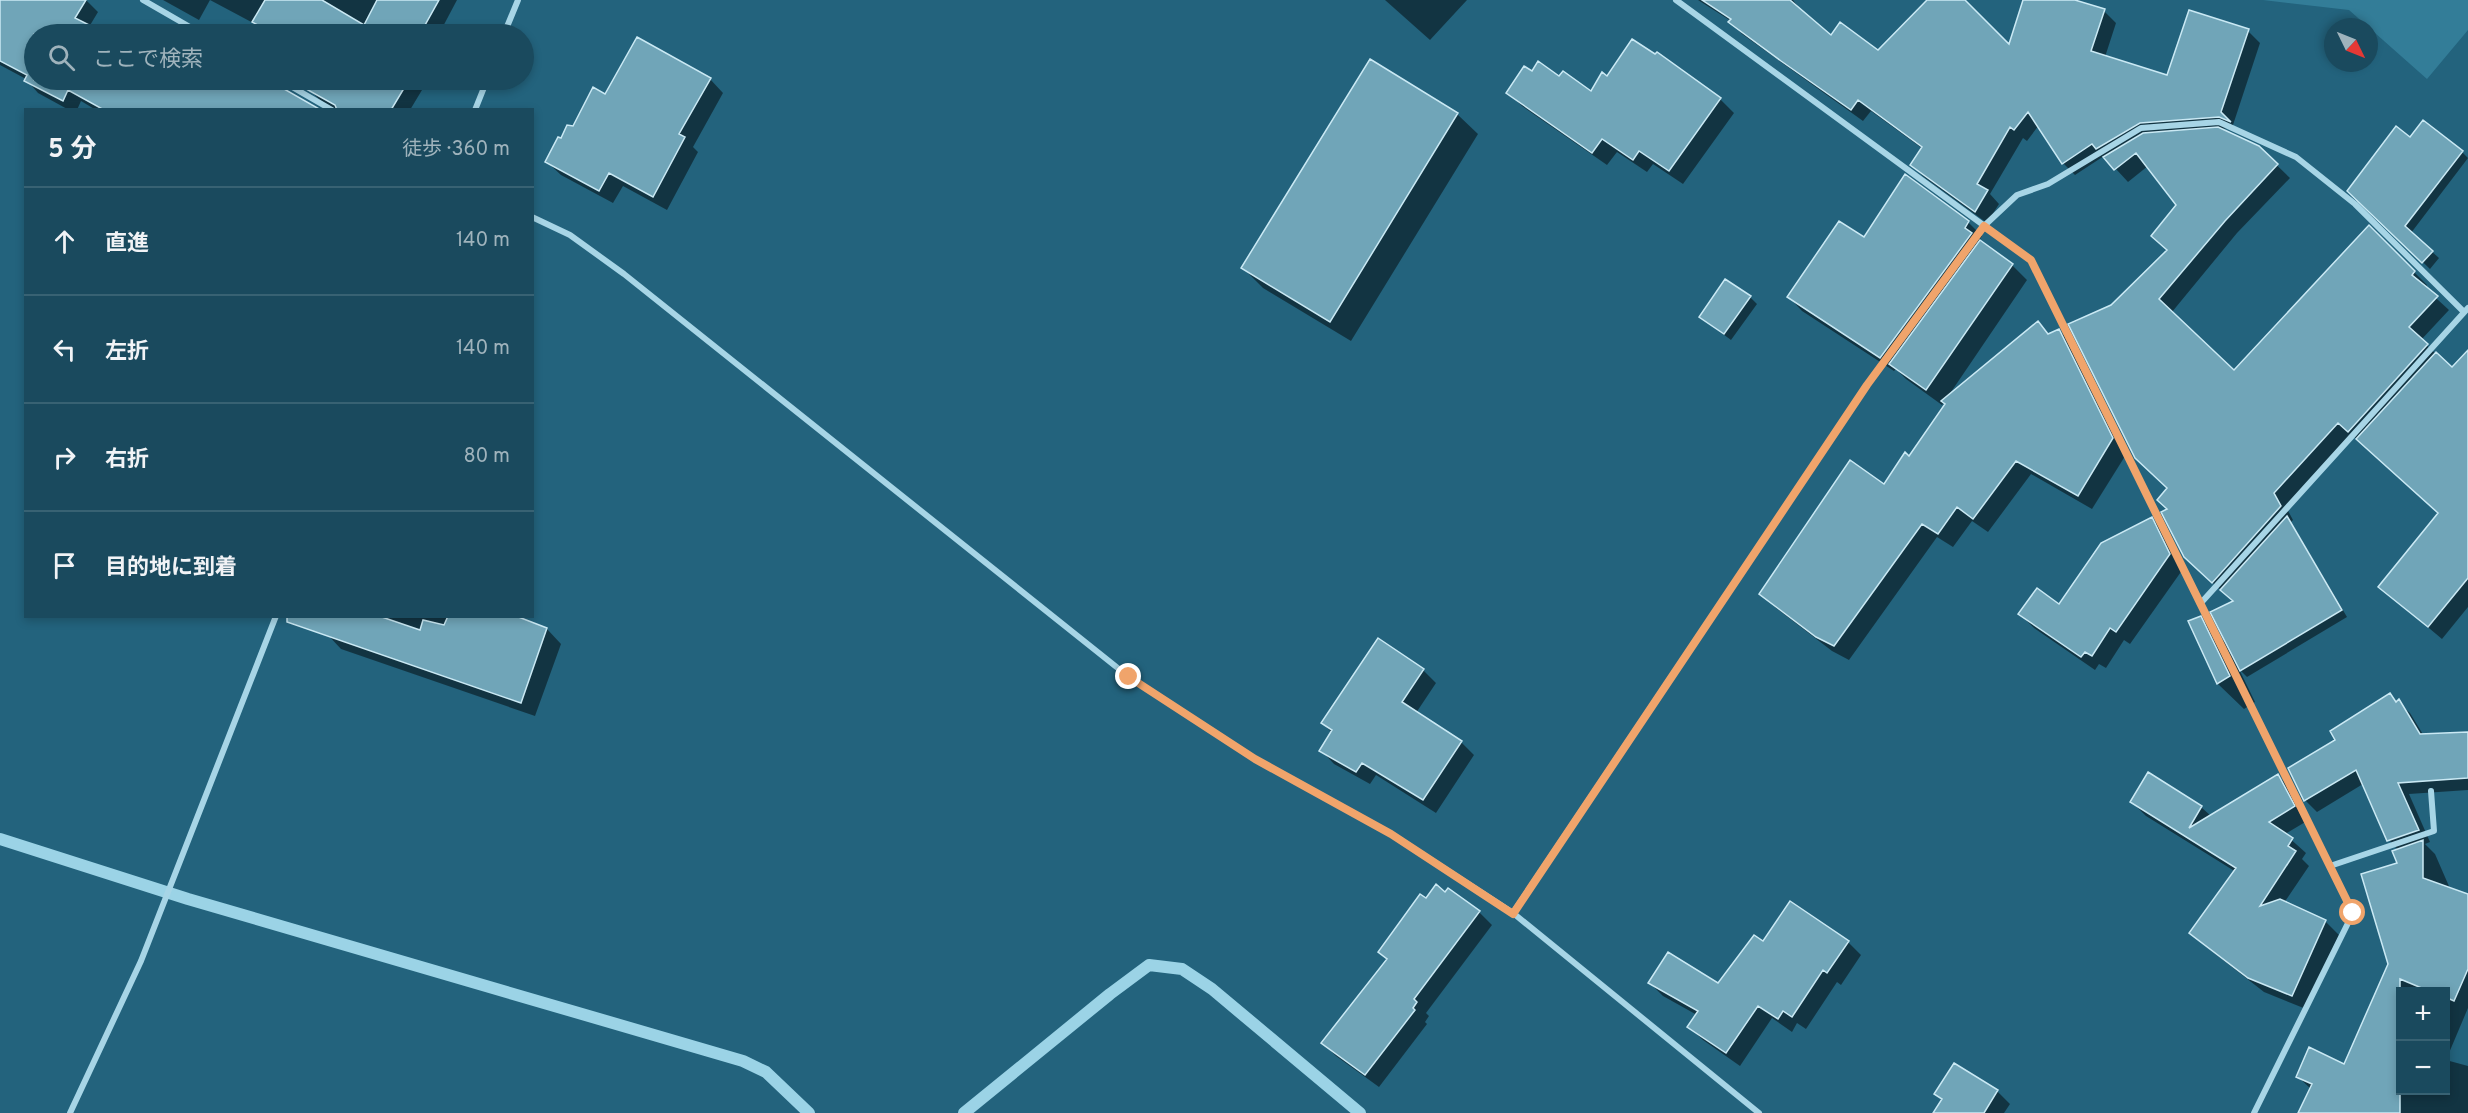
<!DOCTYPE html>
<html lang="ja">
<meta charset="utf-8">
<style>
:root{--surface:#1a4a5e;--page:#235164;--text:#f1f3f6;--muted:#9fb3bc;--line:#386273}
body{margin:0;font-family:Overpass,"Noto Sans JP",sans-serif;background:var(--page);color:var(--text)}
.controls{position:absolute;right:18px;bottom:18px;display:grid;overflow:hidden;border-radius:0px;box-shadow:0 3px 9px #0003}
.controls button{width:54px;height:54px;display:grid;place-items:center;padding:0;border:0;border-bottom:2px solid var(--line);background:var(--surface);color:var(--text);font:30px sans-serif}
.compass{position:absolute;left:2324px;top:18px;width:54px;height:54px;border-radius:50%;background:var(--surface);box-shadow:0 3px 9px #0003;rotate:133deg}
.stop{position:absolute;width:18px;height:18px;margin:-14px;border:4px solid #f0a46b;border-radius:50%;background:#fff}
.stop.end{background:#f0a46b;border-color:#fff;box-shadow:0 2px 6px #0008}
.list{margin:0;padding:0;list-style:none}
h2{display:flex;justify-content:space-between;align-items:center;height:78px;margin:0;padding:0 24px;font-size:26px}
h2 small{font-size:20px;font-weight:400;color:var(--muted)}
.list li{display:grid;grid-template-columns:39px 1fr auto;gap:18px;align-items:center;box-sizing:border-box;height:108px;padding:0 24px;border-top:2px solid var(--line)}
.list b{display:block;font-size:22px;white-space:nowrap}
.list em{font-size:20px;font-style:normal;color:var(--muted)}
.icon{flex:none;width:33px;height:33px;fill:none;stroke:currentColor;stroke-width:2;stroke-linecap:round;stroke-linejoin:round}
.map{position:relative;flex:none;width:2468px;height:1113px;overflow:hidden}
.search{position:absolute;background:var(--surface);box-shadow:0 3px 9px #0003;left:24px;top:24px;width:510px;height:66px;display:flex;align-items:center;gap:15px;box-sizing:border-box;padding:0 21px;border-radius:33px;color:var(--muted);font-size:22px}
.panel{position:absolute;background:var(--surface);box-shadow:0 3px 9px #0003;left:24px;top:108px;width:510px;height:510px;border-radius:0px}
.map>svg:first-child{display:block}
.green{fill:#337d98}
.shadow{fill:#0007;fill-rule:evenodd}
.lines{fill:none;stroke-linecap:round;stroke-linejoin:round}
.stream{stroke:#9bd3e6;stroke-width:12}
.building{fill:#70a5b8;stroke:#cae9f4;stroke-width:1.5}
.street{stroke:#a7d5e6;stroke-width:6}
.route{stroke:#f0a46b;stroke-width:8}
</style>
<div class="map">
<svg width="2468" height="1113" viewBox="0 0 2468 1113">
<rect width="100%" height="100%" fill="#23637d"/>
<path class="green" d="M2263 0H2468V30L2427 79 2349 10Z"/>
<path class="shadow" d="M0 0H86L98 12 89 27 104 34H34V80H225L279 110H96L81 101 77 110H69L38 93 26 79 0 65Z
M163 0H457L439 34H268L259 26 210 0 199 20Z
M1385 0H1467L1430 40Z
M1698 0H1793L1802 12 1831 37 1878 52 1929 0H1963L2009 47 2024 0H2071L2104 11 2116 23 2105 57 2168 77 2248 31 2260 43 2232 128 2219 129 2258 147 2290 178 2237 233 2172 312 2234 372 2369 227 2427 285 2425 288 2449 310 2421 340 2452 369 2468 353V607L2442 639 2380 587 2439 514 2352 435 2286 507 2293 520 2291 522 2347 617 2247 677 2239 669 2255 702 2244 709 2218 684 2190 622 2200 618 2228 645 2235 602 2198 570 2169 510 2168 489 2111 306 2169 251 2178 205 2148 166 2128 182 2104 156 2075 175 2063 163 2039 125 2027 141 2023 138 1990 194 1999 204 1987 223 1924 177 1912 165 1923 149 1871 111 1863 121 1742 34 1731 21Z
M1370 61 1457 114 1478 134 1351 341 1263 288 1243 268Z
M1532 73 1560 78 1591 93 1607 78 1720 99 1734 113 1683 184 1653 164 1647 172 1617 152 1607 165 1522 106 1508 92Z
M710 79 723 93 693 147 698 152 667 210 623 186 613 203 561 175 547 162 562 140 605 96Z
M317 80H428L410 110H335L323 103 311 91Z
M2411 139 2462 152 2468 158 2411 233 2439 258 2430 269 2349 191Z
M1905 176 1968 222 1982 236 1979 241 2012 265 2027 280 1949 395 2038 323 2050 335 2059 330 2073 345 2127 453 2092 509 2031 474 1988 532 1972 521 1953 547 1937 537 1849 660 1832 651 1776 608 1761 594 1884 486 1910 458 1947 405 1944 402 1942 405 1906 379 1896 369 1894 371 1802 311 1789 297 1864 239Z
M1750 297 1757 304 1731 340 1700 317Z
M2152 519 2165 532 2183 569 2130 644 2124 640 2106 668 2099 664 2095 670 2034 628 2020 614 2059 606Z
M333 616H512L547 629 561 644 535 716 341 649 327 634Z
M1423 670 1436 683 1416 713 1461 742 1474 755 1436 813 1376 775 1370 784 1334 764 1321 750 1332 733 1323 723Z
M2390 695 2410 713 2424 736 2468 733V790L2409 794 2430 842 2425 844 2435 854 2468 930V1008L2446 1060 2468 1066V1113H2299L2311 1089 2297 1076 2345 1066 2390 964 2399 864 2398 850 2389 840 2363 784 2317 812 2305 800 2337 740ZM2400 992H2446V1090H2400Z
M2149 774 2201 807 2211 816 2278 776 2292 789 2307 821 2285 834 2306 853 2302 859 2309 866 2284 903 2325 921 2339 935 2306 1009 2264 992 2205 946 2191 933 2236 872 2146 816 2132 802Z
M1426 900 1479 912 1492 925 1426 1013 1429 1016 1425 1022 1427 1024 1379 1087 1336 1056 1323 1043 1388 960 1380 952Z
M1848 942 1861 955 1841 985 1837 982 1806 1029 1797 1023 1792 1032 1772 1018 1740 1066 1703 1040 1689 1027 1697 1015 1663 996 1650 983 1718 985 1763 943Z
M1997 1091 2010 1104 2004 1113H1935L1943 1101 1936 1094Z"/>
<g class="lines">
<path class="stream" d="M0 839 188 899 743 1061 766 1072 809 1113
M964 1113 1110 994 1149 965 1182 969 1212 989 1360 1113"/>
</g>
<path class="building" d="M0 0H86L75 18 107 34H34V80H275L277 85 321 110H104L68 90 63 101 24 81 27 75 0 61Z
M265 0H322L364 25 377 0H439L420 34H275L252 22Z
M1702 0H1790L1831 35 1840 22 1878 50 1927 0H1965L2009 44 2023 0H2075L2105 9 2091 51 2167 75 2189 10 2249 29 2221 112 2231 122 2219 117 2140 123 2096 149 2092 144 2062 164 2028 112 2014 130 2010 127 1977 184 1988 190 1975 212 1910 165 1922 147 1858 100 1851 110 1781 61 1728 22 1731 19Z
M637 37 711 78 679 134 685 137 653 197 609 173 599 191 545 162 558 137 561 138 567 125 573 126 593 87 605 94Z
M1632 39 1655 54 1657 52 1721 98 1669 171 1639 151 1633 160 1602 139 1592 153 1506 93 1524 66 1532 71 1538 61 1559 76 1563 71 1591 91 1602 72 1607 76Z
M1370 59 1458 113 1330 322 1241 268Z
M290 80H409L391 110H337L335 105Z
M2423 120 2463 151 2405 226 2433 251 2422 263 2347 191 2396 126 2410 137Z
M2218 127 2259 146 2278 164 2225 221 2159 299 2234 370 2369 225 2415 271 2412 275 2438 296 2409 327 2428 344 2348 432 2338 423 2274 493 2281 506 2212 583 2184 557 2161 512 2167 509 2157 500 2167 488 2135 458 2068 324 2111 305 2167 250 2151 236 2176 205 2136 153 2114 170 2103 157 2143 133Z
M1905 174 1969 221 1965 228 1972 233 1880 358 1787 297 1839 221 1864 237Z
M1980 240 2013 264 1926 390 1889 364Z
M1725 279 1751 296 1724 334 1699 317Z
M2038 321 2048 334 2059 329 2113 438 2078 496 2016 461 1973 519 1957 507 1938 534 1922 524 1834 646 1816 637 1759 594 1850 460 1884 484 1905 452 1909 456 1945 404 1941 401Z
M2468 350V578L2428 627 2378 587 2438 513 2356 439 2436 352 2452 367Z
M2287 516 2342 610 2240 671 2210 612 2233 601 2220 590Z
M2152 517 2170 554 2116 632 2110 628 2092 656 2085 652 2081 657 2018 614 2037 588 2059 604 2101 543Z
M287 616H379L420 630 423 620 444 625 448 616H516L547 628 521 703 287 622Z
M2201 616 2230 676 2217 684 2188 621Z
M1378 638 1424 669 1402 702 1462 741 1423 800 1362 763 1356 772 1319 751 1332 730 1321 723Z
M2390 693 2396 702 2399 699 2420 734 2468 732V778L2398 783 2419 830 2387 841 2356 770 2304 801 2288 768 2335 740 2330 731Z
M2148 772 2202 806 2189 828 2278 774 2295 806 2269 822 2293 838 2288 846 2296 851 2260 906 2280 899 2326 920 2292 996 2248 978 2189 933 2236 868 2130 802Z
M2423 840V878L2468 894V969L2454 1001 2445 997V992H2431L2400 979V1113H2298L2312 1084 2296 1077 2309 1047 2344 1064 2388 964 2361 874 2397 863 2392 851Z
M1436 884 1445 892 1448 888 1480 911 1414 999 1417 1002 1413 1008 1415 1010 1365 1075 1321 1043 1387 959 1378 952 1420 894 1426 898Z
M1790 901 1849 941 1827 973 1823 970 1792 1017 1783 1011 1778 1019 1758 1006 1726 1053 1687 1027 1698 1011 1648 983 1668 952 1718 983 1754 935 1763 941Z
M1954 1063 1998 1090 1984 1113H1933L1942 1099 1934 1094Z"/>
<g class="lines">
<path class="street" d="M143 0 202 34
M1676 0 2031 260 2353 913 2254 1113
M504 34 518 0
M280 80 332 110
M475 110 487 80
M532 217 570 235 624 274 1129 677 1255 759 1391 834 1513 913 1759 1113
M2200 604 2468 308
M2330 866 2434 831 2431 791
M1513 913 1867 385 1984 226 2017 195 2048 184 2141 128 2219 122 2296 157 2355 204 2464 312
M70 1113 141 961 276 616"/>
</g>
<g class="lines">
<path class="route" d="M1129 677 1255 759 1391 834 1513 914 1867 385 1984 226 2031 260 2353 913"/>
</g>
</svg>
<div class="controls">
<button>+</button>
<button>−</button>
</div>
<svg class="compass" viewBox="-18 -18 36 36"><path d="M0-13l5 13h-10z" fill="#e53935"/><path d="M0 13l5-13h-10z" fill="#9fb3bc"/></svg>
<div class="stop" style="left:2353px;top:913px"></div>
<div class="stop end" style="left:1129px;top:677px"></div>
<div class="search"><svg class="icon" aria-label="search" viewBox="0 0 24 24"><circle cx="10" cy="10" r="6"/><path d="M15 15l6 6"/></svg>ここで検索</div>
<section class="panel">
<h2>5 分<small>徒歩 · 360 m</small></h2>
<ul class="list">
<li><svg class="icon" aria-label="ahead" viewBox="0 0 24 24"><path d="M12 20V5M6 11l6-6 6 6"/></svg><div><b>直進</b></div><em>140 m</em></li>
<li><svg class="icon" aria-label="left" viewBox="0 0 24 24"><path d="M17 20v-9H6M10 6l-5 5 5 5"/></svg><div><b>左折</b></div><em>140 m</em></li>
<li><svg class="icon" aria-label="right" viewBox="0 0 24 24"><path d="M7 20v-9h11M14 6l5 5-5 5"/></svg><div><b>右折</b></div><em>80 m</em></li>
<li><svg class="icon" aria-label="arrive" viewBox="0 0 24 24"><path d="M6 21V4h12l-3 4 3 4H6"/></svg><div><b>目的地に到着</b></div></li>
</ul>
</section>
</div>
